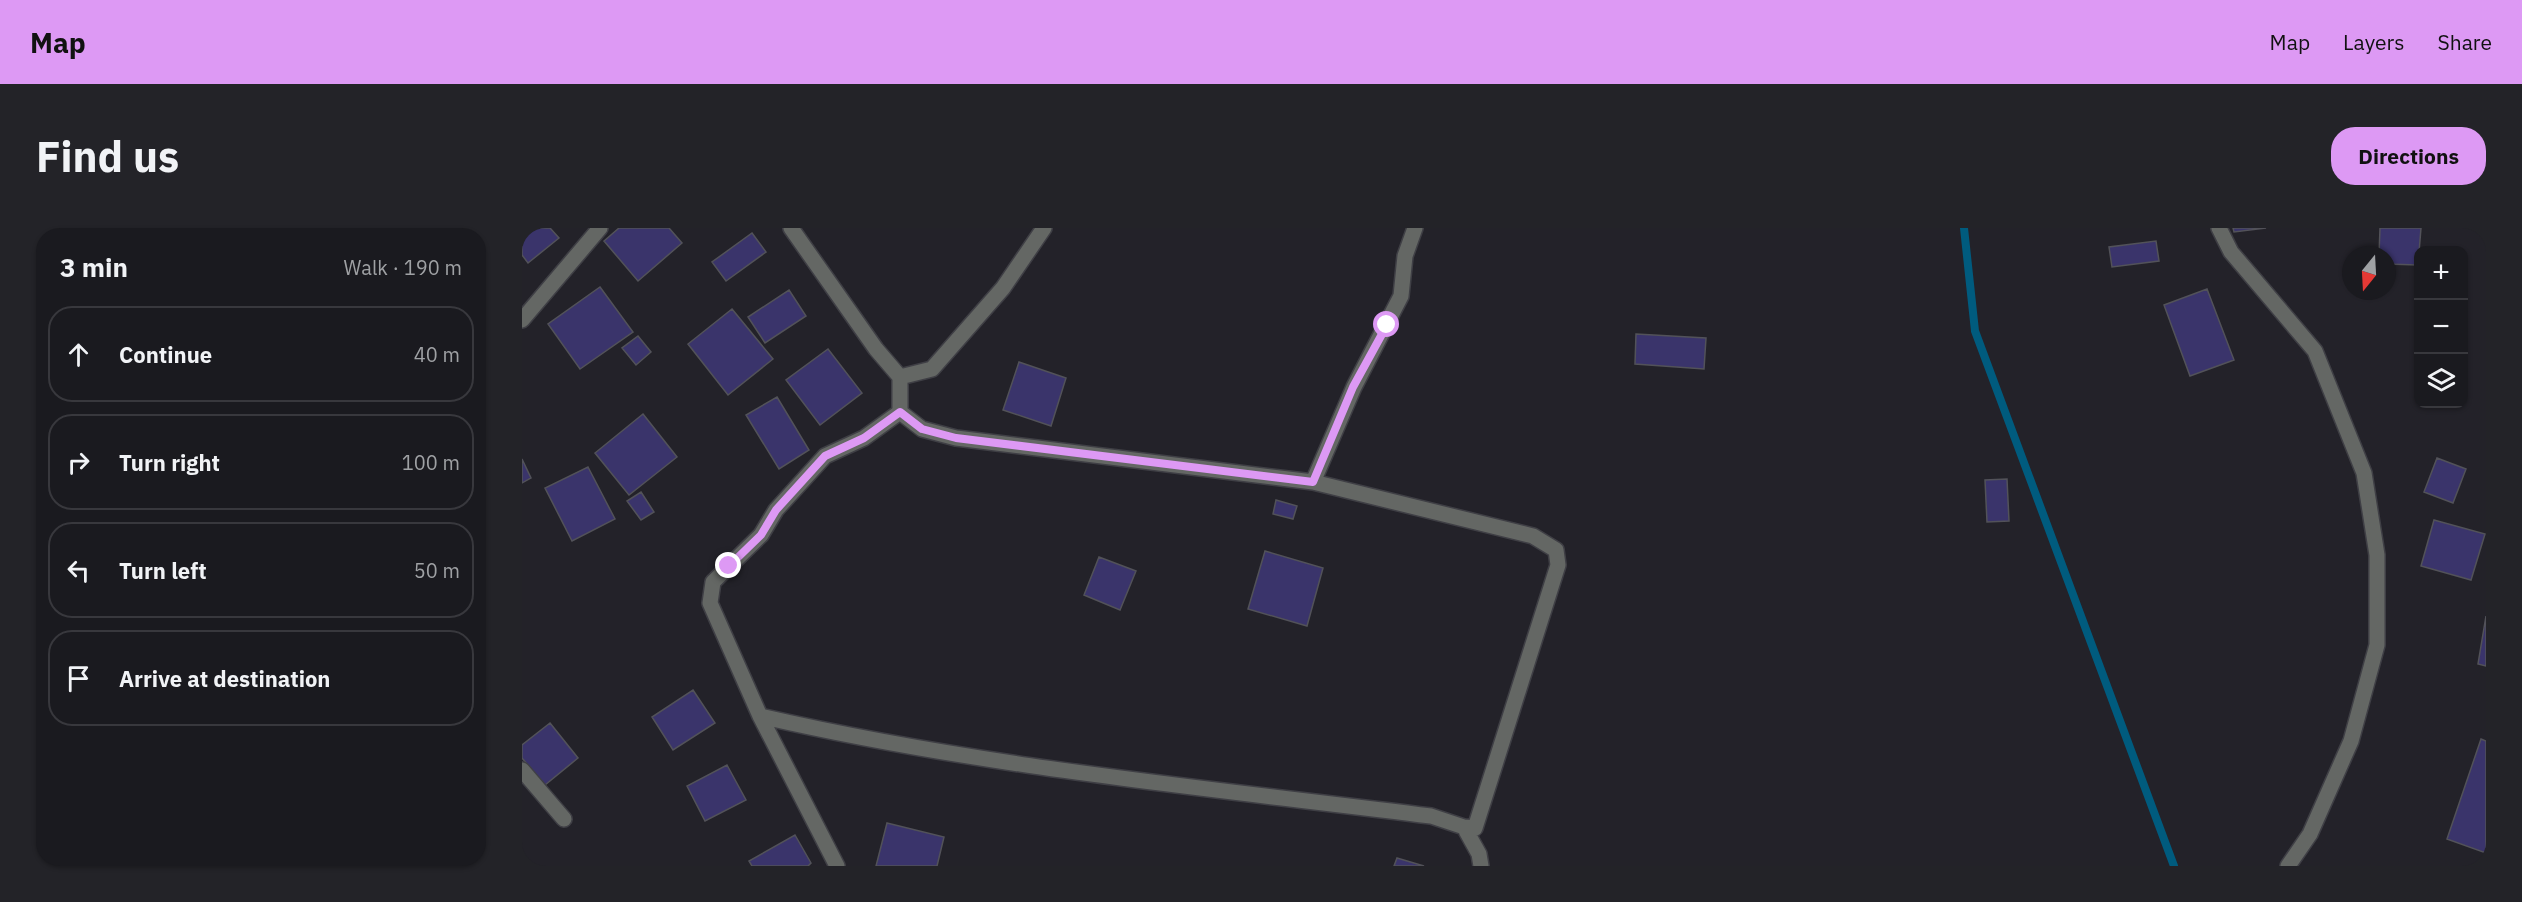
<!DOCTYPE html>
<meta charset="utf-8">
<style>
:root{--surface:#1a1a1f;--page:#232328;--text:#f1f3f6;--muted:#9fa1a4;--line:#38383d;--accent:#dd99f4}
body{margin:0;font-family:"IBM Plex Sans",sans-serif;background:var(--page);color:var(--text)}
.controls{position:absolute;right:18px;top:18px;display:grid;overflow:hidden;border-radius:12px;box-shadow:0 2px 4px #0004}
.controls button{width:54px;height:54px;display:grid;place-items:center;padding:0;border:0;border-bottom:2px solid var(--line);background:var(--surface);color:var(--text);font:30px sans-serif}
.compass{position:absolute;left:1820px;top:18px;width:54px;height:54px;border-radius:50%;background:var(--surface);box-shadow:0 2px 4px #0004;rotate:198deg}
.stop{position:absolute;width:18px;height:18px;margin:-14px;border:4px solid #dd99f4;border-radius:50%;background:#fff}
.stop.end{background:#dd99f4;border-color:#fff;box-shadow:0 2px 6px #0008}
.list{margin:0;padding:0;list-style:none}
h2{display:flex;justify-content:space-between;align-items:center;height:78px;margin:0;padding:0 24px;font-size:26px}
h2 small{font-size:20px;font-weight:400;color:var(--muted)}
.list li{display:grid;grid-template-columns:39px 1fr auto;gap:18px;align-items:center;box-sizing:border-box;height:96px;margin:0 12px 12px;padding:0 12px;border:2px solid var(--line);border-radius:24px}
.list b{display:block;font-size:22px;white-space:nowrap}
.list em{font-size:20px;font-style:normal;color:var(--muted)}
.icon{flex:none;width:33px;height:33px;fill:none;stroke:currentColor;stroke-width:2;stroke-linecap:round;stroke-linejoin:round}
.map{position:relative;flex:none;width:1964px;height:638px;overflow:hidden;border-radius:24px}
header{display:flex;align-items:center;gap:36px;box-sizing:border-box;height:84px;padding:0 30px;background:var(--accent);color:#111}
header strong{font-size:28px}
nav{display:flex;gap:33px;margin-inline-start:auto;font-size:21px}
.intro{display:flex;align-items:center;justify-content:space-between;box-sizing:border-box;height:144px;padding:0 36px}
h1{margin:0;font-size:42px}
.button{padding:15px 27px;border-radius:24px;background:var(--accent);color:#111;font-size:21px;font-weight:700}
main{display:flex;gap:36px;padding:0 36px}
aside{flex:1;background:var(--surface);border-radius:24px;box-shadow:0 2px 4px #0004}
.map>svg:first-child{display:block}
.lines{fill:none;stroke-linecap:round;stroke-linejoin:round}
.stream{stroke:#005b7e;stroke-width:8}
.building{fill:#3a346b;stroke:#525259;stroke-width:1.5}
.minor-casing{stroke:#3f3f45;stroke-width:18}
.minor{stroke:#646764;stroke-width:15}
.route{stroke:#dd99f4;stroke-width:8}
</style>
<header>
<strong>Map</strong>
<nav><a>Map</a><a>Layers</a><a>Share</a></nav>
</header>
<div class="intro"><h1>Find us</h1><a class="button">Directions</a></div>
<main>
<aside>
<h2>3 min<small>Walk · 190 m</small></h2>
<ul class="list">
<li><svg class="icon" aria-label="ahead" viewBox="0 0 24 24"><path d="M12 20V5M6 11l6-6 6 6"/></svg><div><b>Continue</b></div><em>40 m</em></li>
<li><svg class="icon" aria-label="right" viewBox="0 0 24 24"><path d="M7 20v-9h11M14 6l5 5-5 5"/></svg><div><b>Turn right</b></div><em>100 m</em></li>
<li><svg class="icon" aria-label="left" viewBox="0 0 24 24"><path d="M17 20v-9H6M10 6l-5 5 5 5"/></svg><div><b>Turn left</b></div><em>50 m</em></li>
<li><svg class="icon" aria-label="arrive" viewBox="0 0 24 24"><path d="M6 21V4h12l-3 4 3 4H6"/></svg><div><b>Arrive at destination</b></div></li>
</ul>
</aside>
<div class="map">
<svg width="1964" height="638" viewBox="0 0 1964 638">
<rect width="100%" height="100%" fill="#232229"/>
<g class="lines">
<path class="stream" d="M1442 0 1453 103 1652 638"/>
</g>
<path class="building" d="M0 0H28L37 10 6 35 0 27Z
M97 0H147L160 15 116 53 82 13Z
M1711 0H1744L1712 4Z
M1858 0H1899L1896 37 1865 36V27H1857Z
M230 5 244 24 204 53 190 34Z
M1634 13 1637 33 1590 39 1587 19Z
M78 59 111 104 58 141 26 96Z
M1685 61 1712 132 1668 148 1642 77Z
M267 62 284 88 243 115 226 89Z
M210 81 251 131 206 167 166 116Z
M1114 106 1184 110 1182 141 1113 136Z
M116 108 129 124 114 137 100 120Z
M306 121 340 165 298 197 264 152Z
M497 134 544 150 529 198 481 182Z
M255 169 287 222 257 241 224 187Z
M121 186 155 229 107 267 73 225Z
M1915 230 1944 241 1931 275 1902 264Z
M0 231 9 250 0 255Z
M66 239 93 291 50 313 23 260Z
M1485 251 1487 293 1465 294 1463 252Z
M119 264 132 284 119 292 105 273Z
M754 272 775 278 771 291 751 286Z
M1912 292 1963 306 1949 352 1899 338Z
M743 323 801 340 785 398 726 381Z
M577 329 614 343 598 382 562 367Z
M1964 388V438L1956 436Z
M171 462 193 495 151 522 130 489Z
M28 495 56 530 23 557 0 530V517Z
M1959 511 1964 513V625L1925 611Z
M205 537 224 572 183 593 165 558Z
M365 595 422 609 415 638H354Z
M273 607 289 635 286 638H230L227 633Z
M875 630 902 638H872Z"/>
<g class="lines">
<defs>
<path id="minor" d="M269 0 354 121 378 149V184L400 201 434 210 791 254 1011 308 1034 322 1036 337 953 600 942 599
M1697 0 1709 24 1793 123 1842 245 1855 327V417L1829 513 1788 606 1766 638
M0 92 78 0
M378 149 410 141 481 60 522 0
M791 254 832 159 879 68 883 28 893 0
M238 488C459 539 685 560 909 588L942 599 957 626 959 638
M0 542 42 591
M315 638 238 488 188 375 191 354 239 307 254 282 303 228 342 210 378 184"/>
</defs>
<use href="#minor" class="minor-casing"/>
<use href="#minor" class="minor"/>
</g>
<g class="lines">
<path class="route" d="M207 338 239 307 254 282 303 228 342 210 378 184 400 201 434 210 791 254 831 159 865 97"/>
</g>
</svg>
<div class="controls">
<button>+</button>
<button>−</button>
<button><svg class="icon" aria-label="layers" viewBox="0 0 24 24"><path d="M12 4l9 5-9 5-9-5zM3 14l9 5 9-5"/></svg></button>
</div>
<svg class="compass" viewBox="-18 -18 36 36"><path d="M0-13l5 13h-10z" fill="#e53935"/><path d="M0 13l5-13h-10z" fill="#9fa1a4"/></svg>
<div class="stop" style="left:865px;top:97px"></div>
<div class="stop end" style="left:207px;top:338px"></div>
</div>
</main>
